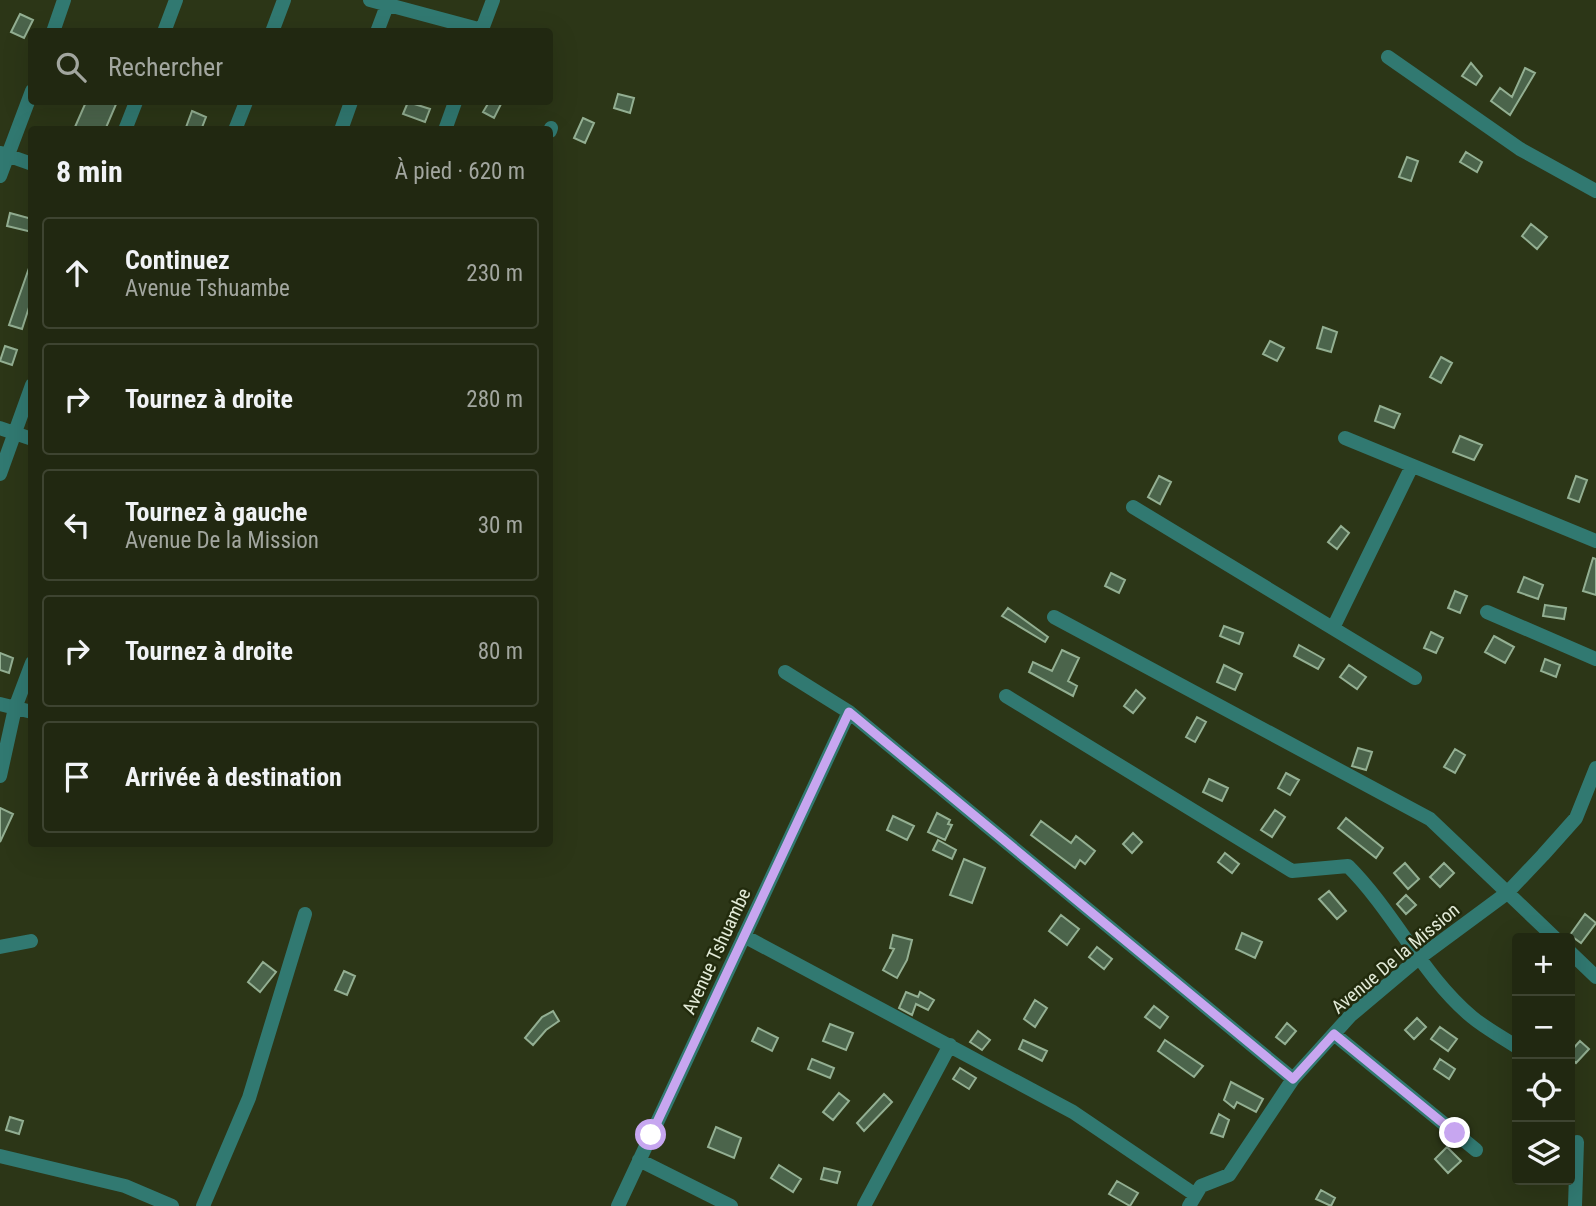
<!DOCTYPE html>
<html lang="fr">
<meta charset="utf-8">
<style>
:root{--surface:#212811;--page:#29301a;--text:#f1f3f6;--muted:#a2a69f;--line:#3e4431}
body{margin:0;font-family:"Roboto Condensed",sans-serif;background:var(--page);color:var(--text)}
.controls{position:absolute;right:21px;bottom:21px;display:grid;overflow:hidden;border-radius:7px;box-shadow:0 7px 28px #0002}
.controls button{width:63px;height:63px;display:grid;place-items:center;padding:0;border:0;border-bottom:2px solid var(--line);background:var(--surface);color:var(--text);font:35px sans-serif}
.stop{position:absolute;width:21px;height:21px;margin:-16px;border:5px solid #c7a6f0;border-radius:50%;background:#fff}
.stop.end{background:#c7a6f0;border-color:#fff;box-shadow:0 2px 7px #0008}
.list{margin:0;padding:0;list-style:none}
h2{display:flex;justify-content:space-between;align-items:center;height:91px;margin:0;padding:0 28px;font-size:30px}
h2 small{font-size:23px;font-weight:400;color:var(--muted)}
.list li{display:grid;grid-template-columns:46px 1fr auto;gap:21px;align-items:center;box-sizing:border-box;height:112px;margin:0 14px 14px;padding:0 14px;border:2px solid var(--line);border-radius:7px}
.list b{display:block;font-size:26px;white-space:nowrap}
.list p{margin:0;font-size:23px;white-space:nowrap;color:var(--muted)}
.list em{font-size:23px;font-style:normal;color:var(--muted)}
.icon{flex:none;width:38px;height:38px;fill:none;stroke:currentColor;stroke-width:2;stroke-linecap:round;stroke-linejoin:round}
.map{position:relative;flex:none;width:1596px;height:1206px;overflow:hidden}
.search{position:absolute;background:var(--surface);box-shadow:0 7px 28px #0002;left:28px;top:28px;width:525px;height:77px;display:flex;align-items:center;gap:18px;box-sizing:border-box;padding:0 24px;border-radius:7px;color:var(--muted);font-size:26px}
.panel{position:absolute;background:var(--surface);box-shadow:0 7px 28px #0002;left:28px;top:126px;width:525px;height:721px;border-radius:7px}
.map>svg:first-child{display:block}
.building{fill:#4b644b;stroke:#93af92;stroke-width:2}
.lines{fill:none;stroke-linecap:round;stroke-linejoin:round}
.minor{stroke:#317971;stroke-width:14}
.route{stroke:#c7a6f0;stroke-width:9}
.labels{text-anchor:middle;stroke-width:5;stroke-linejoin:round;paint-order:stroke}
.street-label{font-size:19px;fill:#e2ead7;stroke:#222b0d}
</style>
<div class="map">
<svg width="1596" height="1206" viewBox="0 0 1596 1206">
<rect width="100%" height="100%" fill="#2c3617"/>
<path class="building" d="M20 14 33 20 24 38 11 32Z
M1471 63 1482 76 1476 85 1462 76Z
M1525 68 1535 73 1510 115 1491 101 1500 88 1512 97Z
M618 94 634 98 630 113 614 108Z
M86 102H117L105 130 75 127Z
M408 102 430 109 425 122 403 114Z
M489 102H502L494 118 483 112Z
M192 111 206 117 201 130H185Z
M583 118 594 123 585 143 574 138Z
M1466 152 1482 162 1477 172 1460 162Z
M1407 157 1418 161 1411 181 1399 177Z
M10 213 32 219V232L7 226Z
M1531 224 1547 237 1537 249 1522 236Z
M29 268H32V298L22 329 9 325Z
M1323 327 1337 332 1331 352 1317 348Z
M1270 341 1284 348 1277 361 1263 354Z
M5 346 17 350 12 365 0 361Z
M1441 357 1452 363 1441 383 1430 377Z
M1380 406 1400 414 1394 428 1375 421Z
M1460 436 1482 445 1474 460 1453 452Z
M1159 476 1171 482 1160 504 1148 497Z
M1576 476 1587 480 1579 502 1568 498Z
M1341 526 1349 533 1337 549 1328 542Z
M1593 558 1596 559V595L1583 591Z
M1111 573 1125 580 1119 593 1105 586Z
M1524 577 1543 585 1538 599 1518 592Z
M1455 591 1467 596 1460 613 1448 608Z
M1545 605 1566 608 1564 619 1543 616Z
M1008 608 1048 637 1045 642 1002 616Z
M1224 626 1243 633 1239 644 1220 636Z
M1431 632 1443 638 1436 653 1424 648Z
M1494 636 1514 647 1505 663 1485 652Z
M1299 645 1324 659 1318 669 1294 656Z
M1062 650 1079 658 1068 681 1077 686 1073 696 1029 672 1033 662 1052 671Z
M0 653 13 658 9 673 0 670Z
M1545 659 1560 665 1556 677 1541 671Z
M1224 665 1242 674 1235 690 1217 682Z
M1349 665 1366 677 1357 689 1340 677Z
M1136 690 1145 698 1133 713 1124 706Z
M1197 717 1206 722 1195 742 1186 737Z
M1358 748 1372 752 1366 770 1352 766Z
M1455 749 1465 755 1455 773 1444 767Z
M1286 773 1299 780 1290 795 1278 788Z
M1209 779 1228 788 1222 801 1203 792Z
M0 808 13 814 0 842Z
M1275 810 1285 817 1272 837 1261 830Z
M937 813 950 820 948 824 952 825 945 840 928 832Z
M893 816 914 826 907 840 887 830Z
M1346 818 1383 848 1376 858 1338 828Z
M1041 821 1071 843 1076 836 1095 851 1085 864 1080 860 1075 868 1031 835Z
M1133 833 1142 842 1132 853 1123 844Z
M938 840 956 850 952 859 933 850Z
M1225 853 1239 864 1232 873 1218 862Z
M964 859 985 868 972 903 950 895Z
M1405 863 1419 879 1408 889 1394 873Z
M1444 863 1454 873 1440 887 1430 877Z
M1329 891 1346 911 1337 919 1319 899Z
M1406 895 1416 905 1406 914 1397 904Z
M1585 914 1596 923 1581 943 1570 935Z
M1061 915 1079 929 1067 945 1049 931Z
M1242 933 1262 942 1255 958 1236 949Z
M893 935 912 940 907 960 897 978 883 970 894 949 890 948Z
M1097 947 1112 959 1104 969 1089 957Z
M263 962 276 972 260 992 248 982Z
M344 971 355 976 347 995 335 990Z
M906 992 918 997 920 992 934 1000 928 1010 916 1004 912 1015 899 1008Z
M1035 1000 1047 1008 1035 1027 1024 1019Z
M1154 1006 1168 1017 1160 1028 1145 1017Z
M553 1011 559 1021 546 1030 533 1045 525 1038 542 1017Z
M1417 1018 1426 1027 1414 1039 1405 1030Z
M1287 1023 1296 1031 1285 1044 1276 1037Z
M830 1024 853 1033 846 1050 823 1041Z
M1440 1027 1457 1039 1448 1051 1431 1039Z
M758 1028 778 1038 772 1051 752 1041Z
M978 1031 990 1040 982 1050 970 1042Z
M1023 1040 1047 1051 1042 1061 1019 1049Z
M1165 1040 1203 1066 1194 1077 1158 1051Z
M1580 1041 1589 1049 1576 1063 1570 1057V1052Z
M812 1059 834 1068 830 1078 808 1069Z
M1440 1059 1455 1069 1449 1079 1434 1069Z
M960 1068 976 1078 969 1089 953 1079Z
M1231 1082 1263 1099 1256 1112 1237 1102 1234 1108 1224 1100Z
M839 1093 849 1101 833 1120 823 1112Z
M884 1094 892 1102 864 1131 857 1123Z
M1219 1114 1229 1120 1223 1137 1211 1133Z
M10 1117 23 1121 19 1134 6 1130Z
M716 1127 741 1138 734 1158 708 1147Z
M1447 1147 1461 1161 1448 1173 1435 1159Z
M779 1165 801 1179 793 1192 771 1178Z
M824 1168 840 1172 837 1183 821 1179Z
M1117 1181 1138 1193 1130 1206 1109 1194Z
M1321 1190 1335 1198 1331 1206 1316 1199Z"/>
<g class="lines">
<path class="minor" d="M370 0 482 30
M53 32 64 0
M164 32 176 0
M272 32 284 0
M377 32 389 0
M481 32 493 0
M1388 57 1520 149 1596 191
M125 130 136 102
M235 130 246 102
M341 130 351 102
M445 130 455 102
M550 131 551 128
M1 153 32 164
M0 176 32 91
M0 428 32 439
M1345 438 1596 541
M0 474 32 385
M1133 507 1415 678
M1487 612 1596 659
M1054 617 1430 819 1555 938
M1333 628 1412 466
M785 672 849 712 1293 1079
M1006 696 1292 871 1348 866C1394 912 1422 975 1472 1017 1485 1028 1502 1037 1517 1047
M0 704 32 712
M0 776 15 708 32 663
M744 936 1073 1112 1194 1194
M0 947 31 941
M1570 952 1596 977
M1334 1034 1476 1150
M0 1156 125 1186 172 1206
M639 1160 731 1206
M203 1206 249 1098 305 914
M618 1206 849 712
M864 1206 950 1045
M1189 1206 1201 1186 1229 1175 1293 1079 1350 1016 1419 958 1507 893 1543 855 1576 818 1596 768
M1575 1206 1577 1142"/>
</g>
<g class="lines">
<path class="route" d="M651 1135 849 712 1293 1079 1334 1034 1455 1133"/>
</g>
<g class="labels">
<g class="street-label">
<text transform="translate(716 951) rotate(-65)" y="7">Avenue Tshuambe</text>
<text transform="translate(1395 958) rotate(-40)" y="7">Avenue De la Mission</text>
</g>
</g>
</svg>
<div class="controls">
<button>+</button>
<button>−</button>
<button><svg class="icon" aria-label="locate" viewBox="0 0 24 24"><circle cx="12" cy="12" r="6"/><path d="M12 2v4M12 18v4M2 12h4M18 12h4"/></svg></button>
<button><svg class="icon" aria-label="layers" viewBox="0 0 24 24"><path d="M12 4l9 5-9 5-9-5zM3 14l9 5 9-5"/></svg></button>
</div>
<div class="stop" style="left:651px;top:1135px"></div>
<div class="stop end" style="left:1455px;top:1133px"></div>
<div class="search"><svg class="icon" aria-label="search" viewBox="0 0 24 24"><circle cx="10" cy="10" r="6"/><path d="M15 15l6 6"/></svg>Rechercher</div>
<section class="panel">
<h2>8 min<small>À pied · 620 m</small></h2>
<ul class="list">
<li><svg class="icon" aria-label="ahead" viewBox="0 0 24 24"><path d="M12 20V5M6 11l6-6 6 6"/></svg><div><b>Continuez</b><p>Avenue Tshuambe</p></div><em>230 m</em></li>
<li><svg class="icon" aria-label="right" viewBox="0 0 24 24"><path d="M7 20v-9h11M14 6l5 5-5 5"/></svg><div><b>Tournez à droite</b></div><em>280 m</em></li>
<li><svg class="icon" aria-label="left" viewBox="0 0 24 24"><path d="M17 20v-9H6M10 6l-5 5 5 5"/></svg><div><b>Tournez à gauche</b><p>Avenue De la Mission</p></div><em>30 m</em></li>
<li><svg class="icon" aria-label="right" viewBox="0 0 24 24"><path d="M7 20v-9h11M14 6l5 5-5 5"/></svg><div><b>Tournez à droite</b></div><em>80 m</em></li>
<li><svg class="icon" aria-label="arrive" viewBox="0 0 24 24"><path d="M6 21V4h12l-3 4 3 4H6"/></svg><div><b>Arrivée à destination</b></div></li>
</ul>
</section>
</div>
